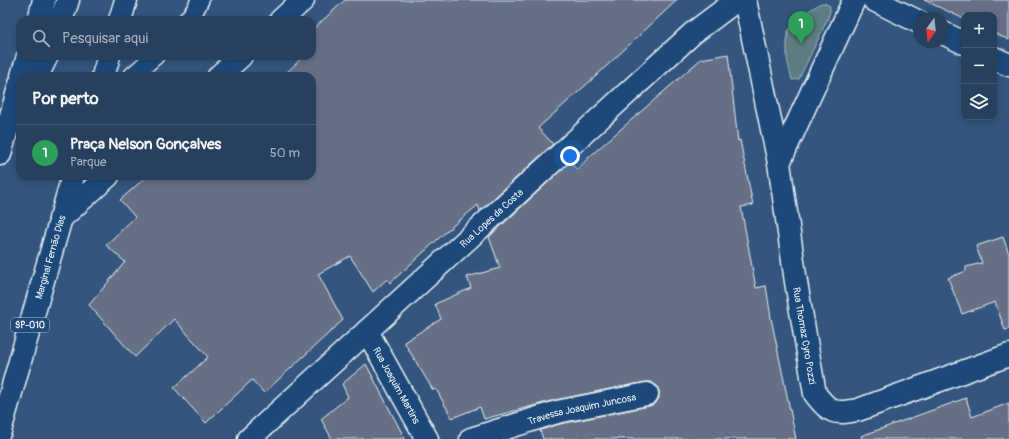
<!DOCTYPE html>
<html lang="pt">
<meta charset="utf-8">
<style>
:root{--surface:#27405e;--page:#334b67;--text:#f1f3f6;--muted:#a4afbc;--line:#435973;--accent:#e797bd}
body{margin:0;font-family:Pangolin,sans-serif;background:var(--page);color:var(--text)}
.controls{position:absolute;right:12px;top:12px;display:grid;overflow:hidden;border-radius:8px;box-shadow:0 2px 6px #0003}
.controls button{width:36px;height:36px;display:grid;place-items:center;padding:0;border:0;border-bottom:1px solid var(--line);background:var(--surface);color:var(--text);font:20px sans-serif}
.compass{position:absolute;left:913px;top:12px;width:36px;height:36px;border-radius:50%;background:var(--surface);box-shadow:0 2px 6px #0003;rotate:195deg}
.you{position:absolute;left:570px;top:156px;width:14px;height:14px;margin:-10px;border:3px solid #fff;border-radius:50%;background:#1a73e8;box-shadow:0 0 0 6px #1a73e833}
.badge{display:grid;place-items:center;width:26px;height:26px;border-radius:50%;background:var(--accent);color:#fff;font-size:13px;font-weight:700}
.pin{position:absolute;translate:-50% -33px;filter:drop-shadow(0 1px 2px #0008)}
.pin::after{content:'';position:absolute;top:21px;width:14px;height:12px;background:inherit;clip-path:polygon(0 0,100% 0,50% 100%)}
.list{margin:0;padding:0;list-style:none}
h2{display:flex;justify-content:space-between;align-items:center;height:52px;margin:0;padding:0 16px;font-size:17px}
h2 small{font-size:13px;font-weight:400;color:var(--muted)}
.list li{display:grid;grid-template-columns:26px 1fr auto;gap:12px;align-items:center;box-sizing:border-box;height:56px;padding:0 16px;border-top:1px solid var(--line)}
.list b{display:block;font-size:15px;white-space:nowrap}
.list p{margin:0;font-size:13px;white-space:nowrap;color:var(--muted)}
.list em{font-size:13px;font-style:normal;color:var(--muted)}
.icon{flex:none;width:22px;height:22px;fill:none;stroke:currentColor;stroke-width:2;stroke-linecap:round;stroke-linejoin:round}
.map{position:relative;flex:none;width:1009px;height:439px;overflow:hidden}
.search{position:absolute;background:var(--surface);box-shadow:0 2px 6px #0003;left:16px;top:16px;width:300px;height:44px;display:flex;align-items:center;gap:10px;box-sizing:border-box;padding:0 14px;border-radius:12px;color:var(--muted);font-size:15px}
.panel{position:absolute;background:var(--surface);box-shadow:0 2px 6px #0003;left:16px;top:72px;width:300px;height:108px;border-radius:12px}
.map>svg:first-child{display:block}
.green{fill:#5c7c81;stroke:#a2b6bc}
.building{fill:#667085;stroke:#e8f1f8}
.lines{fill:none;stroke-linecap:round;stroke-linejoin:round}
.service-casing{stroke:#e8f1f8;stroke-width:20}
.minor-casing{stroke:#e8f1f8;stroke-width:25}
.primary-casing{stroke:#e8f1f8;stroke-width:25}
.motorway-casing{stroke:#e8f1f8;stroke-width:25}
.service{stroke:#1f4a7a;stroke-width:17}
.minor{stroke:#1f4a7a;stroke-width:22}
.primary{stroke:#1f4a7a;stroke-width:22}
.motorway{stroke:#1f4a7a;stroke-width:22}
.labels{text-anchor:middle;stroke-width:3.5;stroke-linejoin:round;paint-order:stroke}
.shield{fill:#1f4a7a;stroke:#acbfd2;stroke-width:1}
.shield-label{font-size:9px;font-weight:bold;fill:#e8f1f8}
.street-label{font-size:10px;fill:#e8f1f8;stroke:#1f4a7a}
</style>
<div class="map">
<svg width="1009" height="439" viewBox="0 0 1009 439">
<rect width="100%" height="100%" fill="#34557d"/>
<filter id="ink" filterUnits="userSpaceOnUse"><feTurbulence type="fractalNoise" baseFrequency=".025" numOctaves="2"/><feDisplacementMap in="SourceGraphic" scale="8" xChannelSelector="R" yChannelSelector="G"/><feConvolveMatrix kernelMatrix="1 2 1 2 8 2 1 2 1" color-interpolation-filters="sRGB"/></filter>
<g filter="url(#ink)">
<path class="green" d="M821 3H824L830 6V11L828 18 799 79 792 80 787 59V41L788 31 801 16Z"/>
<path class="building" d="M345 0H677L596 76 538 128 553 144 480 211 478 205 449 229 390 283 387 279 373 292 350 256 318 274 343 320 264 393 252 380 206 423 174 388 208 357 174 319 135 357 89 305 125 262 106 245 135 217 120 200 147 176H312V76H283L304 56H312V30Z
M924 0H1009V40L994 33V15H964V19Z
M728 54 738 141 740 140 753 205 741 207 756 288 766 286 771 318 796 439H543L540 430 560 424 649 406 655 404 659 398V391L657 386 651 382H645L555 400 484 419 480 407 452 418 436 389 433 390 404 342 441 319 435 304 471 288 467 277 500 268 489 237 570 162 577 170 589 157 701 59Z
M1003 237 1009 254V329L1005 330 995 302 962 314 948 278 966 271V267L982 263 976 246Z
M366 364 405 439H332L321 419 348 397 342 384Z
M966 398 972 417 1009 403V439H862L861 436Z"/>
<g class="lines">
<defs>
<path id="service" d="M187 20 195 10 200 0
M132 76 155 56"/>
<g id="minor">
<path id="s1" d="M745 0 779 163 796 282 815 394C831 414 834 414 858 410L1009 355"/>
<path d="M874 0 919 22"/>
<path d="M281 20 303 0"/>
<path d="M943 33 964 43"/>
<path d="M994 58 1009 65"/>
<path d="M219 76 241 56"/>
<path d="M779 163 854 0"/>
<path d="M60 219 108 176"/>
<path id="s2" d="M367 331 427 439"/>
<path id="s3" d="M249 439 693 33 737 0"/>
<path id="s4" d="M471 439 557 412 647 394"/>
</g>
<g id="primary">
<path d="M120 20 126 0"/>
<path d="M103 76 109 56"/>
<path id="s5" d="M0 431 73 176"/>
</g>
<path id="motorway" d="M39 20 44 0
M61 20 68 0
M22 76 28 56
M37 76 47 56
M0 154 20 84"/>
</defs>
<use href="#service" class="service-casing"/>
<use href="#minor" class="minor-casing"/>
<use href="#primary" class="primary-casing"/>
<use href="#motorway" class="motorway-casing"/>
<use href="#service" class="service"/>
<use href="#minor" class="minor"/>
<use href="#primary" class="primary"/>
<use href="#motorway" class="motorway"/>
</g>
</g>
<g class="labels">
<rect class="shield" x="11" y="318" width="38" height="14" rx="3"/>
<g class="shield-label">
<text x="30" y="328">SP-010</text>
</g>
<g class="street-label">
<text dy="4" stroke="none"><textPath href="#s3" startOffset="328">Rua Lopes da Costa</textPath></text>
<text dy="4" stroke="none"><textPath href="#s5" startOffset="181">Marginal Fernão Dias</textPath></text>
<text dy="4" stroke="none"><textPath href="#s1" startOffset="341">Rua Thomaz Cyro Pozzi</textPath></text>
<text dy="4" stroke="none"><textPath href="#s2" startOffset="62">Rua Joaquim Martins</textPath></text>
<text dy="4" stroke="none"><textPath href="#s4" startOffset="115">Travessa Joaquim Juncosa</textPath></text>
</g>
</g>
</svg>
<div class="controls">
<button>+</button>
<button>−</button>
<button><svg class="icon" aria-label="layers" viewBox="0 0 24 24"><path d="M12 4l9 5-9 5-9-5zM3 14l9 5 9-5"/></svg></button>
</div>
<svg class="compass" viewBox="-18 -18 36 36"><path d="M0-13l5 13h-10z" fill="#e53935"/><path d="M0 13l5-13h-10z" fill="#a4afbc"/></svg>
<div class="you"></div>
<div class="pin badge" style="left:801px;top:44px;background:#2e9e5b">1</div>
<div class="search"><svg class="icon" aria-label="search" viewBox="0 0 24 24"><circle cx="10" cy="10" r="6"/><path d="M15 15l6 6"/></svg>Pesquisar aqui</div>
<section class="panel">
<h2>Por perto<small></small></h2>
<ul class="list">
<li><span class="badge" style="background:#2e9e5b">1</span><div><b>Praça Nelson Gonçalves</b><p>Parque</p></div><em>50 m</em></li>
</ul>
</section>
</div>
